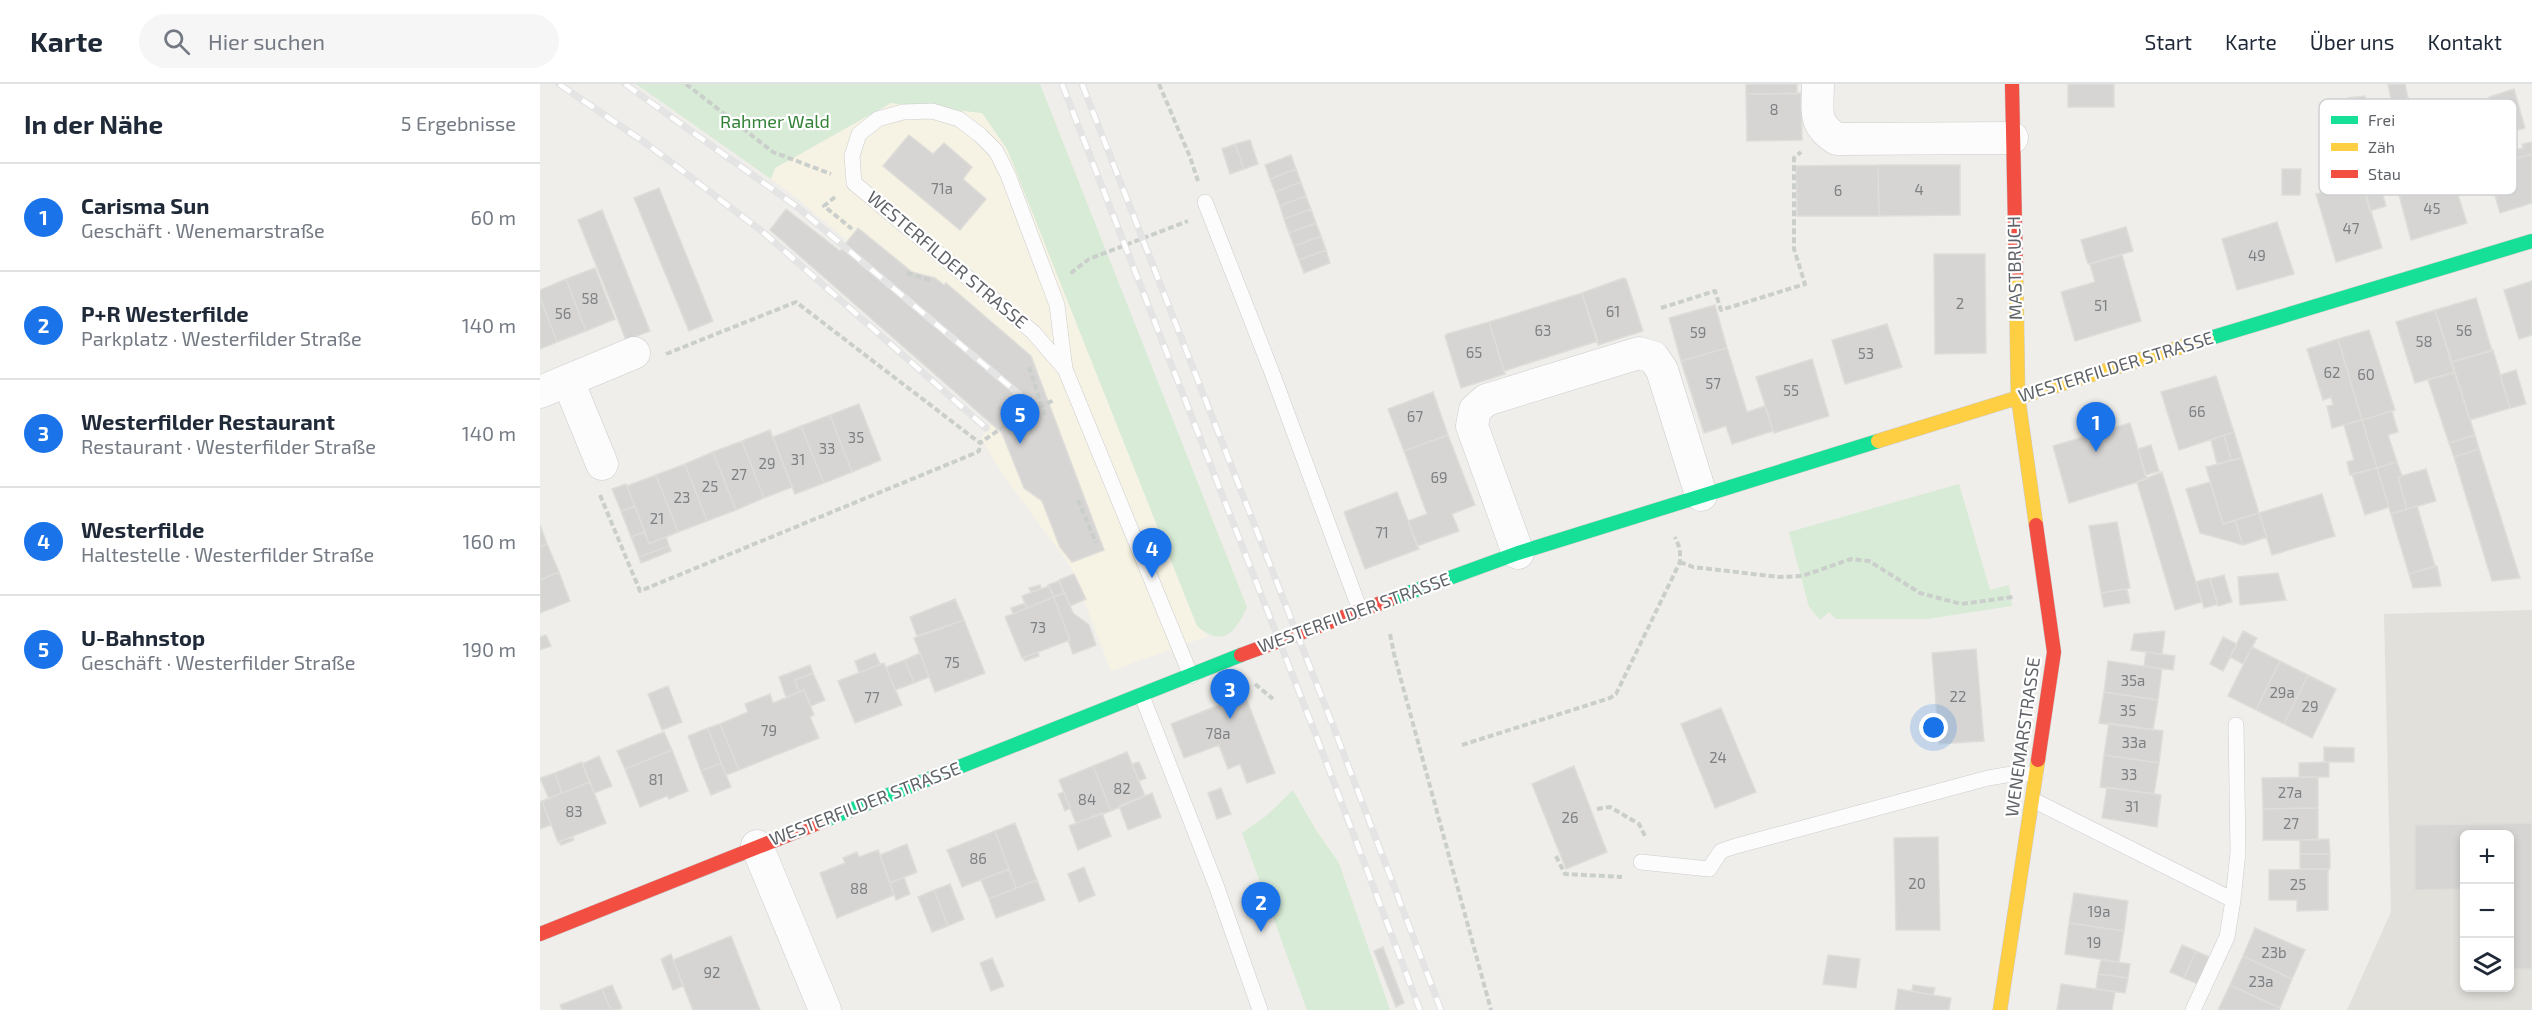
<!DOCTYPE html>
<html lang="de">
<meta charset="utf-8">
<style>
:root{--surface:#fff;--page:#f6f6f7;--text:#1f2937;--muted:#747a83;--line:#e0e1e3;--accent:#1a73e8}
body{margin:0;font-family:"Exo 2",sans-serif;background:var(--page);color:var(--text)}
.controls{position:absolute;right:18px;bottom:18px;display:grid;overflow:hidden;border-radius:9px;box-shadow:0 3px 9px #0003}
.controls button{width:54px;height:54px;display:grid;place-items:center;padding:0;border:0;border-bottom:2px solid var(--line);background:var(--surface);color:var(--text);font:30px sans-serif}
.you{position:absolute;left:1394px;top:644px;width:21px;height:21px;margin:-15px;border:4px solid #fff;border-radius:50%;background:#1a73e8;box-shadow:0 0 0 9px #1a73e833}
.badge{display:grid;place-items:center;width:39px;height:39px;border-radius:50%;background:var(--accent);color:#fff;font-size:20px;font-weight:700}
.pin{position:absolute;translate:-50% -50px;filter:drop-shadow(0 2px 3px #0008)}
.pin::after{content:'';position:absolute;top:32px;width:21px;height:18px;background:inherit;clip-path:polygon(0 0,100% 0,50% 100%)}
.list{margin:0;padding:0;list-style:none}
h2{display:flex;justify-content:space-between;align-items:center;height:78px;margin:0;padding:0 24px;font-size:26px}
h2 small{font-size:20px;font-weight:400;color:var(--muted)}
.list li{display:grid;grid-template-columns:39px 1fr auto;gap:18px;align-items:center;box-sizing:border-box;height:108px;padding:0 24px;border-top:2px solid var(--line)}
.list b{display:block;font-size:22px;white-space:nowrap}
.list p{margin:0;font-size:20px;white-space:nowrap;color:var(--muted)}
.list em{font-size:20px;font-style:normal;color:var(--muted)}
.icon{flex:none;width:33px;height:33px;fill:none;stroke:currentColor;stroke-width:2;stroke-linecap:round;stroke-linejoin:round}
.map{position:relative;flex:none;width:1992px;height:926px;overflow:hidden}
header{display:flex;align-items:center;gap:36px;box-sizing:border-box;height:84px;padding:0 30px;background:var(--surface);border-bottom:2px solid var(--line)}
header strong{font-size:28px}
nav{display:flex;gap:33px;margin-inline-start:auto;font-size:21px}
.search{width:420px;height:54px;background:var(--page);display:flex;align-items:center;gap:15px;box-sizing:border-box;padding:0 21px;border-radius:33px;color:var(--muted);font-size:22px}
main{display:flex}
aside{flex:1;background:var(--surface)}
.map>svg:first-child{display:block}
.commercial{fill:#f7f3e4}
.education{fill:#e2e0da;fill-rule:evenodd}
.green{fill:#d8ebd6}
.building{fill:#d6d5d3;stroke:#deddd9;stroke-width:1.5}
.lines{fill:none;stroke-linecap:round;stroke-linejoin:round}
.lane-casing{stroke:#cbcccc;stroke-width:16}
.street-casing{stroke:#cbcccc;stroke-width:33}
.fast-casing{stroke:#cacacb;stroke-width:15}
.slow-casing{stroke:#cacacb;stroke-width:15}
.jam-casing{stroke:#cacacb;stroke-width:15}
.path{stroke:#cacfcc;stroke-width:4;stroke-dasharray:6 3;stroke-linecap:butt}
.lane{stroke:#fdfcfc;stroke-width:15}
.street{stroke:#fdfcfc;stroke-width:32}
.fast{stroke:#16e098;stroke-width:14}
.slow{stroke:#ffcf43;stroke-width:14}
.jam{stroke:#f24e42;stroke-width:14}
.rail-casing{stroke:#e4e4e4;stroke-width:7}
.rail{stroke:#fff;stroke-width:4.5;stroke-dasharray:14;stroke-linecap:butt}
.labels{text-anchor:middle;stroke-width:4.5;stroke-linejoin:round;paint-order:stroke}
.number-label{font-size:15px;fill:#7e8184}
.park-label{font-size:18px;fill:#348238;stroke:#fff}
.street-label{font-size:18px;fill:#5f6368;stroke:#fff}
.key{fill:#fff;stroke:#cfd0d2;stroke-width:1.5}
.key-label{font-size:16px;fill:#5f6368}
</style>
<header>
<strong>Karte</strong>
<div class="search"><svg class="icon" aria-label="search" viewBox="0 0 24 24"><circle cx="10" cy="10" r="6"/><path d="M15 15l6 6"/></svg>Hier suchen</div>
<nav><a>Start</a><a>Karte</a><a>Über uns</a><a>Kontakt</a></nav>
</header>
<main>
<aside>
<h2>In der Nähe<small>5 Ergebnisse</small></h2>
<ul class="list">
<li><span class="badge">1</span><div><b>Carisma Sun</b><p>Geschäft · Wenemarstraße</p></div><em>60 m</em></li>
<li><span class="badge">2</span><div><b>P+R Westerfilde</b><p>Parkplatz · Westerfilder Straße</p></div><em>140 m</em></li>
<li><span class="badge">3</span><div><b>Westerfilder Restaurant</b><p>Restaurant · Westerfilder Straße</p></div><em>140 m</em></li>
<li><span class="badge">4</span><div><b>Westerfilde</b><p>Haltestelle · Westerfilder Straße</p></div><em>160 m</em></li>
<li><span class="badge">5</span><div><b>U-Bahnstop</b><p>Geschäft · Westerfilder Straße</p></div><em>190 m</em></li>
</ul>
</aside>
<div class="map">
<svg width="1992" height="926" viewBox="0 0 1992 926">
<rect width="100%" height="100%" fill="#efeeea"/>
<path class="commercial" d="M351 19 442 29 467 65 657 542 668 552 571 587 531 483 461 388 441 354 452 340 475 298 257 114 231 95 235 84Z"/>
<path class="education" d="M1992 526V926H1807L1851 828 1844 530ZM1924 750H1970V904H1924Z"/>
<path class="green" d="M96 0H500L707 523C695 549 683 564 657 542L467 65 442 29 351 19 235 84 231 95Z
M1419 400 1450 506 1469 501 1472 522 1387 535H1296L1289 528 1280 536 1269 523 1249 448Z
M753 706 776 746 799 779 850 926H767L702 749 726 732Z"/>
<path class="building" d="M1206 0H1257V10H1206Z
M1528 0H1574V23H1528Z
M1848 0H1865L1874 42 1857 46Z
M1974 5 1985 44 1960 51 1949 13Z
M1261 9 1262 56 1207 57 1206 10Z
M1825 12 1828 36 1811 38 1808 14Z
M369 51 393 70 404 59 432 83 423 95 446 115 420 146 343 82Z
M710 56 718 80 704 85 695 60Z
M1992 58V70L1954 81 1952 75 1963 72 1962 69 1983 64 1982 60Z
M695 60 704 85 690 90 682 65Z
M1992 70V119L1960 129 1947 83Z
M751 71 756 85 730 95 725 81Z
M1338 81 1339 132H1257L1256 82Z
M1338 81H1420V131L1339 132Z
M756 85 761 98 735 108 730 95Z
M1742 85H1761L1760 111H1742Z
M1838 93 1846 122 1830 127 1822 98Z
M1913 95 1927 139 1871 156 1859 111Z
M1822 97 1842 164 1796 178 1776 110Z
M761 98 766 112 740 122 735 108Z
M119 104 173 237 149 247 94 114Z
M766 112 771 125 744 135 740 122Z
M246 125 300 167 318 144 372 188 395 194 404 201 406 199 491 272 564 466 532 478 520 463 502 417 484 404 462 349 230 146Z
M771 125 776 139 749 149 744 135Z
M62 126 110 247 86 256 38 136Z
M1737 138 1754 190 1697 206 1682 155Z
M776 139 781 152 754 162 749 149Z
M1586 143 1593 167 1548 180 1541 156Z
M781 152 786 166 759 176 754 162Z
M786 166 790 179 764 189 759 176Z
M1394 170H1445L1446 269 1395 270Z
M1582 171 1601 237 1535 257 1521 208 1555 198 1550 180Z
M55 184 75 235 46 247 26 195Z
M1083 194 1086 195 1103 247 1058 261 1042 209Z
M26 195 46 247 17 258 0 213V206Z
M1992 197V251L1979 255 1964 206Z
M1042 209 1058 257 964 287 949 238Z
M0 213 17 258 0 265Z
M1936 214 1952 267 1911 278 1895 226Z
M1175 221 1187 264 1141 277 1129 234Z
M1895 226 1915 288 1875 299 1856 238Z
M949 238 965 290 921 304 905 252 907 250Z
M1347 240 1362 283 1305 300 1292 256Z
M1829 246 1855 326 1822 336 1798 255Z
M1798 255 1822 336 1792 344 1787 322 1793 321 1791 313 1783 316 1767 265Z
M1187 264 1207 328 1225 322 1233 347 1192 360 1186 342 1164 349 1141 277Z
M1953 266 1970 324 1930 336 1911 278Z
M1272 275 1289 332 1234 349 1216 293Z
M1976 286 1986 320 1970 324 1960 291Z
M1915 288 1935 351 1909 359 1888 296Z
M1676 292 1694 348 1639 366 1621 308Z
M893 308 908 351 864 367 848 325Z
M319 320 341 376 312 388 290 331Z
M1852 327 1858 348 1848 351 1857 378 1837 384 1822 336Z
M290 331 312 388 284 399 261 342Z
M1822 336 1837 384 1810 391 1807 378 1814 376 1804 341Z
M1590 339 1607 395 1529 419 1513 362Z
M261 342 284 399 255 410 233 353Z
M230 346 252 403 224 414 202 357Z
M1694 348 1702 374 1691 376 1684 351Z
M908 351 935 421 912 430 919 447 877 462 868 437 887 430 864 367Z
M1684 351 1691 376 1677 380 1671 356Z
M1935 351 1939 365 1914 373 1909 359Z
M202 357 224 414 196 426 173 368Z
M1611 361 1619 387 1605 391 1598 365Z
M1939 365 1980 494 1952 497 1914 373Z
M173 368 196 426 167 437 145 380Z
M1702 374 1719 429 1683 440 1666 383Z
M1857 378 1862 392 1858 393 1867 425 1851 430 1837 384Z
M145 380 167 437 138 448 116 391Z
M1837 384 1849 423 1825 431 1812 390Z
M1886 385 1896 417 1867 425 1858 393Z
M1622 388 1662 518 1635 526 1597 398Z
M116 391 138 448 109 460 87 402Z
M1670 398 1683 440 1695 436 1703 461 1660 449 1646 405Z
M86 400 95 422 81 427 72 405Z
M857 408 879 465 825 485 804 428Z
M1782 410 1795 452 1732 471 1719 429Z
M95 422 105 448 91 453 81 427Z
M1877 422 1895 482 1869 490 1851 430Z
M1719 429 1727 453 1703 461 1695 436Z
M1577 438 1590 504 1561 509 1549 442Z
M0 441 7 460 0 463Z
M105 448 109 460 126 453 129 462 99 473 91 453Z
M7 460 19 488 0 496V463Z
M129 462 131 467 101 479 99 473Z
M1897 482 1901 502 1873 504 1869 490Z
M19 488 30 517 0 529V496Z
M1738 489 1746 516 1700 521 1698 493Z
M534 490 546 515 530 522 519 496Z
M1684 491 1692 518 1678 522 1670 495Z
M1669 494 1678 520 1664 524 1656 498Z
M519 497 524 509 514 513 508 501Z
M500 501 501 505 491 508 489 504Z
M509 502 514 513 487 524 482 512Z
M1587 505 1590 519 1564 523 1561 509Z
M525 509 533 529 549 541 556 561 533 570 528 556H530L514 513Z
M514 513 530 556 482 574 465 533Z
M415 515 424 536 377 552 370 533Z
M485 519 487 524 473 530 471 524Z
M424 536 445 589 395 608 374 554Z
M1625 547 1622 570 1591 566 1594 550Z
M1703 547 1717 554 1703 580 1690 573Z
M6 551 11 562 0 566V553Z
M1683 553 1697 560 1683 587 1670 580Z
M1712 563 1740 577 1716 626 1688 612Z
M1436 565 1444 657 1399 660 1392 569Z
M498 568 499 572 485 577 483 574Z
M1606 568 1635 572 1633 586 1604 582Z
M335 569 340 580 319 589 315 577Z
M380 569 389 593 374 599 365 576Z
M365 576 374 599 355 606 346 583Z
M1568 577 1622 585 1618 616 1564 608Z
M1740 577 1768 591 1744 640 1716 626Z
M344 579 362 621 315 639 298 597Z
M270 581 273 589 255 596 259 608 246 613 239 593Z
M273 589 285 616 271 622 264 606 259 608 255 596Z
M1768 591 1796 605 1772 654 1744 640Z
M128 602 142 638 122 646 108 610Z
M264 606 274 631 270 633 279 654 199 686 180 640 208 628 205 620 230 610 233 619Z
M1564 608 1618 616 1613 646 1559 639Z
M705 611 735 689 707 699 700 680 688 685 679 661 644 674 631 640Z
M1181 624 1216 708 1175 724 1141 640Z
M1569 639 1623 647 1619 679 1564 671Z
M180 640 199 686 186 691 168 644Z
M168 644 181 679 161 687 148 652Z
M124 648 132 666 85 685 77 667Z
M1784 663 1814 664V678H1784Z
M132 666 148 707 129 715 127 712 100 723 85 685Z
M587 668 605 712 571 727 553 682Z
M1564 671 1619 679 1614 710 1560 703Z
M59 672 72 702 54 709 42 680Z
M42 678 50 698 22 709 15 689Z
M599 678 606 694 599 697 592 680Z
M1789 678V693H1759V679Z
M181 679 191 703 171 711 161 687Z
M553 682 571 727 536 739 519 696Z
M1034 682 1067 768 1026 785 992 700Z
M15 689 22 709 9 715 0 694Z
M1778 693V724L1723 725 1722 694Z
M50 698 66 739 18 758 2 717Z
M1567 703 1621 711 1617 743 1562 734Z
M681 704 691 730 677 735 668 709Z
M524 708 530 724 525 727 518 710Z
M612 709 621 733 588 746 579 722Z
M2 717 11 741 0 745V718Z
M1778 724V756H1723V725Z
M562 729 571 752 538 766 529 742Z
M475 739 497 796 476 804 455 747Z
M1992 739V885H1970V750H1924V805L1875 806V741Z
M455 747 469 785 422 803 407 766Z
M33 753 34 756 21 761 19 758Z
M1398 753 1400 846H1356L1354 754Z
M1789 755 1790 770H1760V756Z
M367 760 377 788 350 799 340 771Z
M338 766 354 811 297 834 280 789 305 779 303 774 317 768 319 773Z
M1760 770H1790V785H1760Z
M544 783 555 811 539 818 528 790Z
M469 785 476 804 449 815 441 796Z
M1788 785V826L1757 827V816H1729V786Z
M364 793 370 810 356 816 350 799Z
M497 796 505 816 456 834 449 815Z
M410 800 424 835 408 842 394 806Z
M394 806 408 842 392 848 378 813Z
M1534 809 1588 817 1584 847 1529 839Z
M1529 839 1584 847 1579 878 1525 870Z
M1715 844 1765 866 1752 895 1703 872Z
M191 852 220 926H153L133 876Z
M1642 861 1656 867 1644 894 1630 888Z
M843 863 864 919 856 923 834 867Z
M1656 867 1669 873 1658 900 1644 894Z
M131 870 143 902 133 906 121 875Z
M1288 871 1320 875 1316 904 1283 900Z
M1703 872 1752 895 1740 924 1690 901Z
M452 874 464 902 451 907 440 879Z
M1561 876 1590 880 1588 894 1558 890Z
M1558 890 1588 894 1585 909 1556 905Z
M1521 900 1575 908 1572 926H1517Z
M72 901 82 924 78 926H71L62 905Z
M1373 901 1395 904 1393 911 1372 907Z
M1690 901 1740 924 1739 926H1678Z
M62 905 71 926H22L20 921Z
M1358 905 1411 914 1409 926H1355Z"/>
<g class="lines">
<defs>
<path id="lane" d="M665 118 731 286 820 526
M525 285 517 221 468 91 456 67 440 51 419 35 392 27 363 28 338 35 319 50 312 72 314 99 493 248 525 285 651 592
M602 612 676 801 720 926
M1493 716 1693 816 1698 768 1696 641
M1101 778 1169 785 1181 767 1196 762 1448 694 1472 690H1496
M1653 926 1687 853 1693 816"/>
<path id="street" d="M1278 0C1278 26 1272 40 1297 55L1472 54
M28 297 62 380
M0 308 94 269
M978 469 932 342 935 326 946 316 1099 269 1113 273 1122 286 1161 411
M217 762 285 926"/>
<path id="fast" d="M1667 255 1992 157
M849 516 978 469 1338 357
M283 737 701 571"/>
<path id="slow" d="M1476 189 1478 313 1496 441
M1338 357 1667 255
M1460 926 1498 676"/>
<path id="jam" d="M1472 0 1476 189
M1496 441 1514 568 1498 676
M701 571 849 516
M0 850 283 737"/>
</defs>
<use href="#lane" class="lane-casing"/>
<use href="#street" class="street-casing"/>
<use href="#fast" class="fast-casing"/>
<use href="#slow" class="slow-casing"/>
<use href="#jam" class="jam-casing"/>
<path class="path" d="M146 0 233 68 291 90
M619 0 650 73 658 97
M295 113 284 122 312 145
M367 189 390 196
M532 190V188L549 175 648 137
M1121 224 1175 207 1181 226 1265 200 1254 165V74L1261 68
M126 270 256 218 440 359 473 336 514 316
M489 283 505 331
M459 323 473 336
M60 411 100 507 433 370 439 367 440 359
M538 416 556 459
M1140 478 1153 483 1239 493 1262 492 1311 475 1329 477 1380 509 1421 520 1473 513
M850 550 854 570 951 926
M715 600 733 615
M922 661 1070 614 1076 610 1140 478V465L1135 453
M1057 725 1070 723 1099 740 1106 754
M1016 772 1025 790 1082 793"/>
<use href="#lane" class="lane"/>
<use href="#street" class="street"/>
<use href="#fast" class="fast"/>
<use href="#slow" class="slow"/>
<use href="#jam" class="jam"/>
<defs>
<path id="rail" d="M19 0 107 60 224 149 446 344
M85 0 256 122 479 310
M522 0 777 654 880 926
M542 0 795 647 901 926"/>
</defs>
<use href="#rail" class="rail-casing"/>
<use href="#rail" class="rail"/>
</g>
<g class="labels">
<g class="number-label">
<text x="1234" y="31">8</text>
<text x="402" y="110">71a</text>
<text x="1379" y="111">4</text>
<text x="1298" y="112">6</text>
<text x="1892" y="130">45</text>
<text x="1811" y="150">47</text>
<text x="1717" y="177">49</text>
<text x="50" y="220">58</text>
<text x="1420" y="225">2</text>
<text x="1561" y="227">51</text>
<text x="1073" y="233">61</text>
<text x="23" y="235">56</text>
<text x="1003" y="252">63</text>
<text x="1924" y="252">56</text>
<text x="1158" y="254">59</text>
<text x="1884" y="263">58</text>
<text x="934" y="274">65</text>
<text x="1326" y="275">53</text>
<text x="1792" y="294">62</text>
<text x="1826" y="296">60</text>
<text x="1173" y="305">57</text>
<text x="1251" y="312">55</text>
<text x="1657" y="333">66</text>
<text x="875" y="338">67</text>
<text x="316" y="359">35</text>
<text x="287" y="370">33</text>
<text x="258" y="381">31</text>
<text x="227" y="385">29</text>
<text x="199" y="396">27</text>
<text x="899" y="399">69</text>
<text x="170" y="408">25</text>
<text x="142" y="419">23</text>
<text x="117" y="440">21</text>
<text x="842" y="454">71</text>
<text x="498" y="549">73</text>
<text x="412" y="584">75</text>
<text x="1593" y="602">35a</text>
<text x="1742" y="614">29a</text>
<text x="1418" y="618">22</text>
<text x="332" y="619">77</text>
<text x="1770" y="628">29</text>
<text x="1588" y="632">35</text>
<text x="229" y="652">79</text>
<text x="678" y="655">78a</text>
<text x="1594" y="664">33a</text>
<text x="1178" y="679">24</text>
<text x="1589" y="696">33</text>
<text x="116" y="701">81</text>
<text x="582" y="710">82</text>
<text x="1750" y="714">27a</text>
<text x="547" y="721">84</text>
<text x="1592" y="728">31</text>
<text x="34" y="733">83</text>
<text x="1030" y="739">26</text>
<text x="1751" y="745">27</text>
<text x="438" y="780">86</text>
<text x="1377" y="805">20</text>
<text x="1758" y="806">25</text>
<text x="319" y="810">88</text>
<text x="1559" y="833">19a</text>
<text x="1554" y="864">19</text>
<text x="1734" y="874">23b</text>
<text x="172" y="894">92</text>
<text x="1721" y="903">23a</text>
</g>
<g class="park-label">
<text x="235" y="44">Rahmer Wald</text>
</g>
<g class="street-label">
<text transform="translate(407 176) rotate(40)" y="6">WESTERFILDER STRASSE</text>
<text transform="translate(1475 184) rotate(-91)" y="6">MASTBRUCH</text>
<text transform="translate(1576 283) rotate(-17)" y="6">WESTERFILDER STRASSE</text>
<text transform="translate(814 529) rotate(-20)" y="6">WESTERFILDER STRASSE</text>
<text transform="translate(1483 653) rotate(-82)" y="6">WENEMARSTRASSE</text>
<text transform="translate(325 720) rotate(-21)" y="6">WESTERFILDER STRASSE</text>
</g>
</g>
<rect x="1779" y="15" width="198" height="96" rx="9" class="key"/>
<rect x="1791" y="32" width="27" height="8" fill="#16e098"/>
<rect x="1791" y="59" width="27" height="8" fill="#ffcf43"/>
<rect x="1791" y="86" width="27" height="8" fill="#f24e42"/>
<g class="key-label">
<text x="1828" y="42">Frei</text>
<text x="1828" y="69">Zäh</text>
<text x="1828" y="96">Stau</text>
</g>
</svg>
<div class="controls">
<button>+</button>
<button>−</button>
<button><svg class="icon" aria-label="layers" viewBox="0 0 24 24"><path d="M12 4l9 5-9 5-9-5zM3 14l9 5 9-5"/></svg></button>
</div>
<div class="you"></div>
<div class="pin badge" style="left:1556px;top:368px">1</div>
<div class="pin badge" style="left:721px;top:848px">2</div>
<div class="pin badge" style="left:690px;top:635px">3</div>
<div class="pin badge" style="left:612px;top:494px">4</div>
<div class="pin badge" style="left:480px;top:360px">5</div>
</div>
</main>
